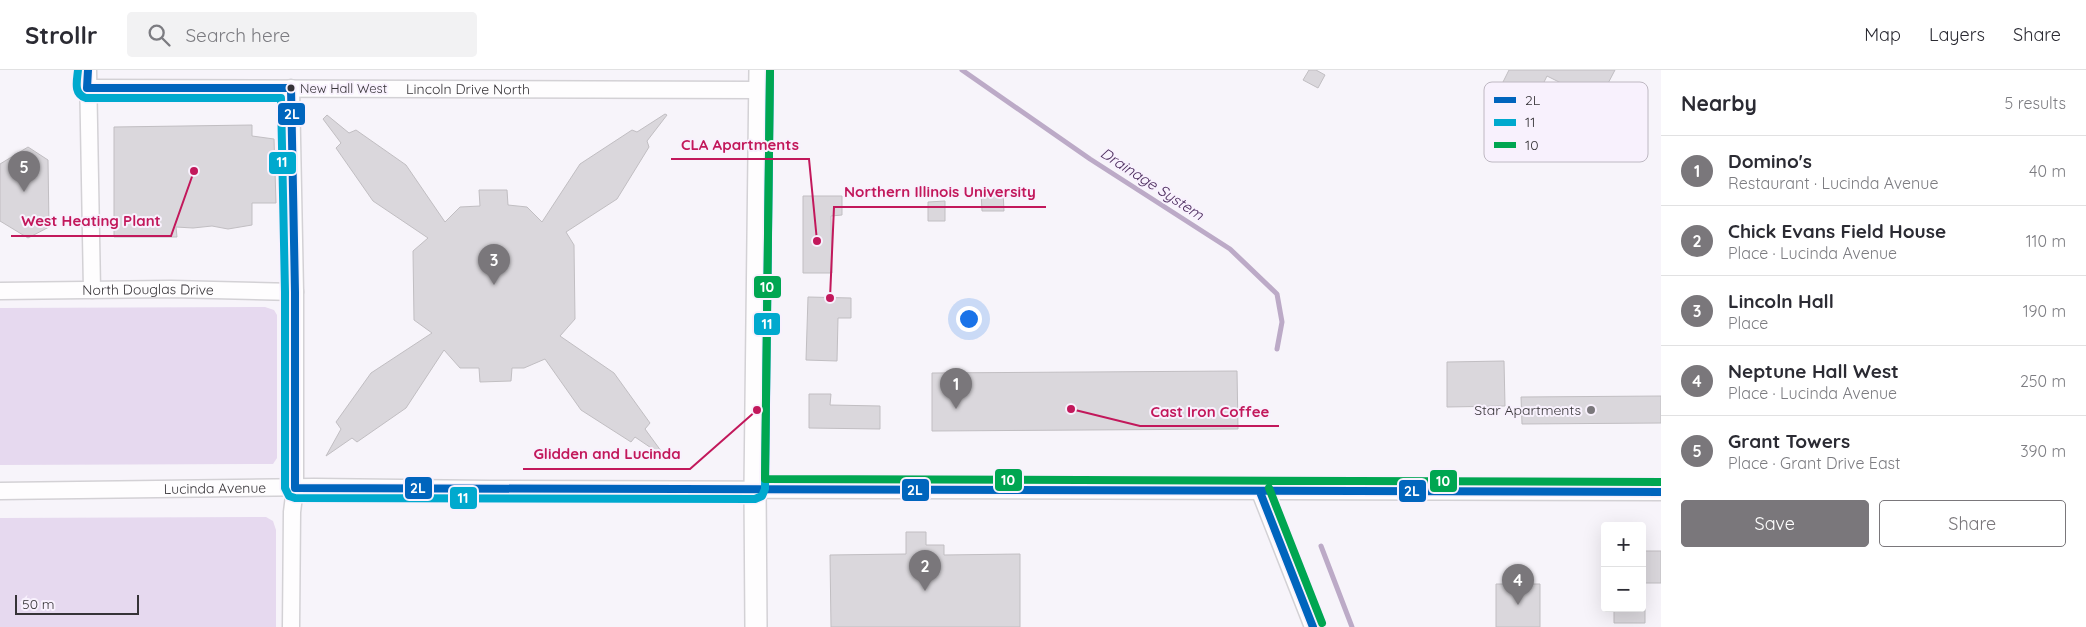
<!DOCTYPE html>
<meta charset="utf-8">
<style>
:root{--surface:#fff;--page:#f2f2f3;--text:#2b2b33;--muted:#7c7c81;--line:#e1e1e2;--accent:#7a777b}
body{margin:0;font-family:Quicksand,sans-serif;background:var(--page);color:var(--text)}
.controls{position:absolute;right:15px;bottom:15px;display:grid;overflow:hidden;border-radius:5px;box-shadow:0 5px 20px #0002}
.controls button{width:45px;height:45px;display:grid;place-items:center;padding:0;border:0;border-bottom:1px solid var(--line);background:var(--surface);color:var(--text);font:25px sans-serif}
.scale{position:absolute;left:15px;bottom:12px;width:124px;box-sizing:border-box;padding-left:5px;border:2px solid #363337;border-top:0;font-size:14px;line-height:18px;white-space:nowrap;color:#363337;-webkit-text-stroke:4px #f8f1fd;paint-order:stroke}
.you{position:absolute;left:968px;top:248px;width:18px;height:18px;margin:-12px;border:4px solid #fff;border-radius:50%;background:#1a73e8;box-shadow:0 0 0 8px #1a73e833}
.badge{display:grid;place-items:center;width:32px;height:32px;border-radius:50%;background:var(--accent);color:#fff;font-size:16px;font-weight:700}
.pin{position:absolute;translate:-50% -41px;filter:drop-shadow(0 1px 2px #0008)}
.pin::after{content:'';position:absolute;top:26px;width:18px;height:15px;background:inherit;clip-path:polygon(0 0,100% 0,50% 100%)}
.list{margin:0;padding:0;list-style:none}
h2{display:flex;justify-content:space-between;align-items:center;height:65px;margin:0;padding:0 20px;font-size:21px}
h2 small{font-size:16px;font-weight:400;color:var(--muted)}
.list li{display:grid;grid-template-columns:32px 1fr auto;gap:15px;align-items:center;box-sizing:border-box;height:70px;padding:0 20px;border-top:1px solid var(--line)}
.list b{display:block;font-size:19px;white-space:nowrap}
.list p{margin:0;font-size:16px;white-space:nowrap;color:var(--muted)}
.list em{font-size:16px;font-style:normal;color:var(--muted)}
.actions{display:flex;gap:10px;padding:15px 20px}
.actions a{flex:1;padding:11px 0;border:1px solid var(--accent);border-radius:5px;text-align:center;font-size:18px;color:var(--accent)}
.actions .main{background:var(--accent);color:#fff}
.icon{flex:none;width:28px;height:28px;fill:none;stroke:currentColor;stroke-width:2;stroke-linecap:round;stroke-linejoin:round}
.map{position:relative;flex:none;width:1661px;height:557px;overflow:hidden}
header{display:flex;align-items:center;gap:30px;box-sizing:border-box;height:70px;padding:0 25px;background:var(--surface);border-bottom:1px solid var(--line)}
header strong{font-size:24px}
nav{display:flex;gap:28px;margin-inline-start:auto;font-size:18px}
.search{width:350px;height:45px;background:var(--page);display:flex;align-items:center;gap:12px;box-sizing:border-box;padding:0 18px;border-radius:5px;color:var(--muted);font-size:19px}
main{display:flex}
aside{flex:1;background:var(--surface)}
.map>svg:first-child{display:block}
.green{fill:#e6d9ef}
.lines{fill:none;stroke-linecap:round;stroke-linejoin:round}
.stream{stroke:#bcaac7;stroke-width:5}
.building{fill:#dad7dc;stroke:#c1bec2}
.minor-casing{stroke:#d3d1d5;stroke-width:19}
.major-casing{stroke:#d3d1d5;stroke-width:24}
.minor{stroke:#fefdfe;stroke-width:16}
.major{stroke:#fefdfe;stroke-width:21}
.bus-1-casing{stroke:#f8f1fd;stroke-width:11}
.bus-2-casing{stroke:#f8f1fd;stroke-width:11}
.bus-3-casing{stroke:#f8f1fd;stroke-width:11}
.bus-1{stroke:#0065bd;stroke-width:8}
.bus-2{stroke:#00a9ce;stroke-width:8}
.bus-3{stroke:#00a651;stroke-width:8}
.bus-dot{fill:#363337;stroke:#f8f1fd;stroke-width:2}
.poi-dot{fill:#7a777b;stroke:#f8f1fd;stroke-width:2}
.labels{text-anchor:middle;stroke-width:4;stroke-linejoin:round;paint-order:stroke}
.bus-label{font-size:13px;fill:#363337;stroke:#f8f1fd;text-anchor:start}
.street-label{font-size:14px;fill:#363337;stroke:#f8f1fd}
.poi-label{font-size:14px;fill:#363337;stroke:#f8f1fd;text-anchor:end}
.water-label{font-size:15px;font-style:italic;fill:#4c2c5e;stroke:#f8f1fd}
.key{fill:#f8f1fd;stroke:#beb8c2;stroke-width:1}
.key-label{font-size:14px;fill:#363337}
.leader{fill:none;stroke:#c2185b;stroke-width:2}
.callout-dot{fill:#c2185b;stroke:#f8f1fd;stroke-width:2}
.callout-label{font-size:15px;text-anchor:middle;font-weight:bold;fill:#c2185b;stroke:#f8f1fd;stroke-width:4;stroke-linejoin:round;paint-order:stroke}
.line-badge{stroke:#f8f1fd;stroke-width:2}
.badge-label{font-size:14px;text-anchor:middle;font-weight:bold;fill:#fff}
</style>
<header>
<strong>Strollr</strong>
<div class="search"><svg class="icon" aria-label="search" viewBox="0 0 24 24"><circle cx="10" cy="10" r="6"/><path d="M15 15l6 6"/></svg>Search here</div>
<nav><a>Map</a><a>Layers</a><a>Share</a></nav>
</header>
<main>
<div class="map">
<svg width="1661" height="557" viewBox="0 0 1661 557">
<rect width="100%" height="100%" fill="#f7f4fa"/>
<path class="green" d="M265 237 274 240 277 245V388L273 394 0 395V238Z
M266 447 273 451 276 460V557H0V448Z"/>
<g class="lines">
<path class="stream" d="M962 0 1090 89 1230 179 1277 224 1282 252 1277 279
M1321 476 1352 557"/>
</g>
<path class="building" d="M1309 0H1316L1325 5 1318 18 1303 10Z
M1509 0H1615L1593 42 1565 28 1571 18 1547 6 1524 53 1491 36Z
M665 44 667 45 647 71 649 77 617 129 566 162 574 175 575 249 560 266 614 303 650 353 645 359 664 385 663 386 635 367 631 372 581 340 545 289 524 298H512L511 311 480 312 479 298H460L444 280 406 338 357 372 352 368 326 386 341 359 336 352 371 303 432 263 414 250 413 181 428 168 373 131 336 78 341 73 323 49 327 45 349 63 356 60 406 95 445 152 460 137 480 136 479 120H507L508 135 527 137 542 152 580 94 632 60 637 62Z
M252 55V66L274 69 276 133H252V155L228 159 212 156 193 158 176 157 177 167H114V57Z
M28 77 48 90 49 157 28 168 0 151V94Z
M981 121H1003L1004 141H982Z
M803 126H842V145L831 146 832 203H803Z
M945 131V151H928V132Z
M808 227 851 228V248H838L837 291 806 290Z
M1504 291 1505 336 1447 337V292Z
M1237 301 1238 359 932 361V303Z
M809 324H831L830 335 880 336V359L809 358Z
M1661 326V353L1522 354 1521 327Z
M906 462H926V475H944V485L1020 484V557H831L830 485 906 484Z
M1642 481H1661V513H1642Z
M1496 514H1540V557H1496Z
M1614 538H1645V553H1614Z"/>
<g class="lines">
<defs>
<g id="minor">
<path d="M88 0 92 220"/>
<path id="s1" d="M87 18 760 20"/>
<path d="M291 18 295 222V418L292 442 291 557"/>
<path id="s2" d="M0 221 171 219 295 222"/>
<path id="s3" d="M0 421 314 417 489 419 1661 422"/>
<path d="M1260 422 1313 557"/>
</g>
<path id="major" d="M756 557 755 419 760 0"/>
</defs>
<use href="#minor" class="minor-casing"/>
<use href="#major" class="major-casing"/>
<use href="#minor" class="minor"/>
<use href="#major" class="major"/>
<defs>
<path id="bus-1" d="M88 0 87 18H291L295 222V418L1661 422
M1260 422 1313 557"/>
<path id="bus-2" d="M78 0C77 11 73 24 86 28H281L285 222V418L289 426 295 428 755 429 762 426 765 419 770 0"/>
<path id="bus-3" d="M770 0 765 409 1661 412
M1269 418 1322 553"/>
</defs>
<use href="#bus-1" class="bus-1-casing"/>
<use href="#bus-2" class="bus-2-casing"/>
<use href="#bus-3" class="bus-3-casing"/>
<use href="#bus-1" class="bus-1"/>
<use href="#bus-2" class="bus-2"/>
<use href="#bus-3" class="bus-3"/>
</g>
<circle class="bus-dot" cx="291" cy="18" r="4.5"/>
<circle class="poi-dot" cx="1591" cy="340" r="5"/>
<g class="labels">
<g class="bus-label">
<text x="300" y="23">New Hall West</text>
</g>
<g class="street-label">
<text dy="5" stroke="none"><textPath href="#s1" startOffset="381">Lincoln Drive North</textPath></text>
<text dy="5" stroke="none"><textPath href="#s2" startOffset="148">North Douglas Drive</textPath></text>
<text dy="5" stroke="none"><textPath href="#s3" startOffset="215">Lucinda Avenue</textPath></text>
</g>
<g class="poi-label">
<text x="1581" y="345">Star Apartments</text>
</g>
<g class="water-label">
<text transform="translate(1152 114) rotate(33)" y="5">Drainage System</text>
</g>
</g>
<rect x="1484" y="12" width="164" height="80" rx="8" class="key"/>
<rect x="1494" y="27" width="22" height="6" fill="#0065bd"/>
<rect x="1494" y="49" width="22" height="7" fill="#00a9ce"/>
<rect x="1494" y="72" width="22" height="6" fill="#00a651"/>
<g class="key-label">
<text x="1525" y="35">2L</text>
<text x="1525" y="57">11</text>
<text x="1525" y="80">10</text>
</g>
<path class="leader" d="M817 171L809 89H671M830 228L834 137H1046M194 101L171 166H11M1071 339L1140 356H1279M757 340L690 399H523"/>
<g class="callout-dot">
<circle cx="817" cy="171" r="5"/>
<circle cx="830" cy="228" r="5"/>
<circle cx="194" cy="101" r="5"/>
<circle cx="1071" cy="339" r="5"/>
<circle cx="757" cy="340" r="5"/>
</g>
<g class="callout-label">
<text x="740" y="80">CLA Apartments</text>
<text x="940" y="127">Northern Illinois University</text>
<text x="91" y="156">West Heating Plant</text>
<text x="1210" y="347">Cast Iron Coffee</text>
<text x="607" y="389">Glidden and Lucinda</text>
</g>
<g class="line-badge">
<rect x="277" y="32" width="29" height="24" rx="5" fill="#0065bd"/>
<rect x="268" y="81" width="29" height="24" rx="5" fill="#00a9ce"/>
<rect x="753" y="205" width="29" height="24" rx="5" fill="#00a651"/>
<rect x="753" y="242" width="28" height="24" rx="5" fill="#00a9ce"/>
<rect x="994" y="398" width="29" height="24" rx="5" fill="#00a651"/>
<rect x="1429" y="399" width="29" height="24" rx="5" fill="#00a651"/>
<rect x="404" y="406" width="29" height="24" rx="5" fill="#0065bd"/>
<rect x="901" y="408" width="29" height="24" rx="5" fill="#0065bd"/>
<rect x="1398" y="409" width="29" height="24" rx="5" fill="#0065bd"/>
<rect x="449" y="416" width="29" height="24" rx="5" fill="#00a9ce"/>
</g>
<g class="badge-label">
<text x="292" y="49">2L</text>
<text x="282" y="97">11</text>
<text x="767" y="222">10</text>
<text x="767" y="259">11</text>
<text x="1008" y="415">10</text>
<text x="1443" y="416">10</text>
<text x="418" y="423">2L</text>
<text x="915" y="425">2L</text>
<text x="1412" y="426">2L</text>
<text x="463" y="433">11</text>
</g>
</svg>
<div class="controls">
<button>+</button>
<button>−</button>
</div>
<div class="scale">50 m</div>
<div class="you"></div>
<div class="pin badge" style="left:956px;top:339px">1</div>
<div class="pin badge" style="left:925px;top:521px">2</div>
<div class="pin badge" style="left:494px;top:215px">3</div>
<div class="pin badge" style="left:1518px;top:535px">4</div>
<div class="pin badge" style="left:24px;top:122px">5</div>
</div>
<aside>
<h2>Nearby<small>5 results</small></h2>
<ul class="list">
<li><span class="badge">1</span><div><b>Domino's</b><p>Restaurant · Lucinda Avenue</p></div><em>40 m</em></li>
<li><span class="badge">2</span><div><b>Chick Evans Field House</b><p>Place · Lucinda Avenue</p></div><em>110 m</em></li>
<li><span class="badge">3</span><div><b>Lincoln Hall</b><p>Place</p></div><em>190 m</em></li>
<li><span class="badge">4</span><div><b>Neptune Hall West</b><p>Place · Lucinda Avenue</p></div><em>250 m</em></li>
<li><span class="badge">5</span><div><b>Grant Towers</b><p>Place · Grant Drive East</p></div><em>390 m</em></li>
</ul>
<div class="actions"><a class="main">Save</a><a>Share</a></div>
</aside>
</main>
